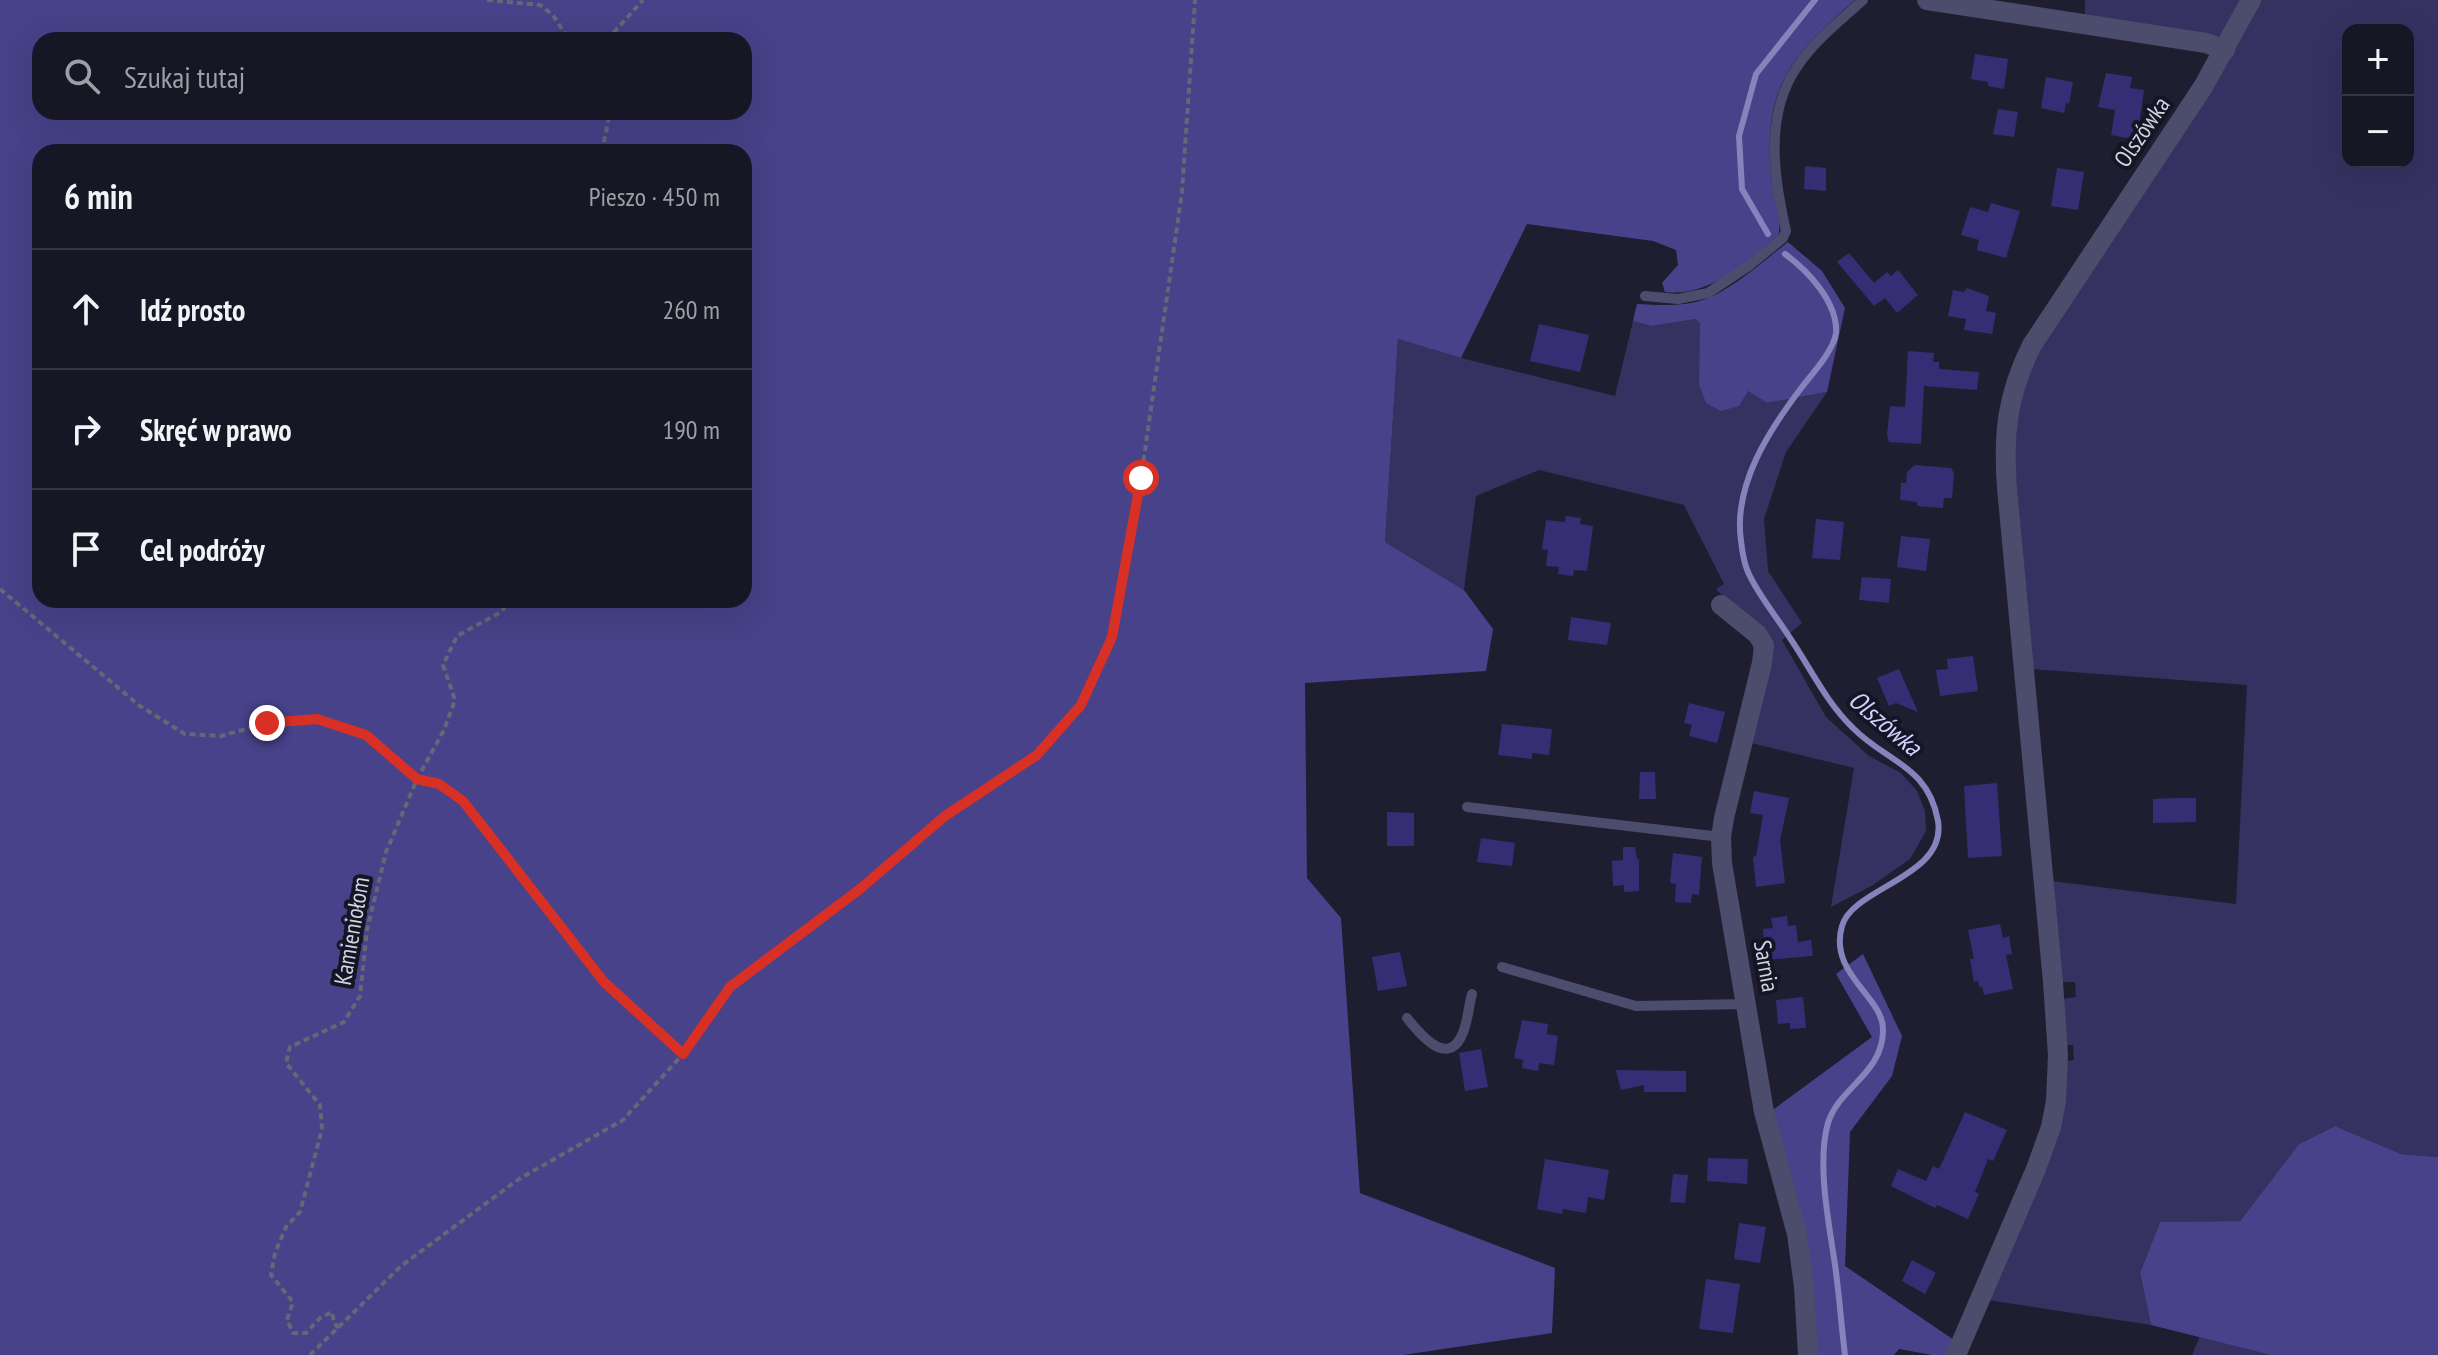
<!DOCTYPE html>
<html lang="pl">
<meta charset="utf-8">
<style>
:root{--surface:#161624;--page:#232331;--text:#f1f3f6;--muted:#9e9fa6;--line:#353541}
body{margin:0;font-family:"PT Sans Narrow",sans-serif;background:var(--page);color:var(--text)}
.controls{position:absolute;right:24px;top:24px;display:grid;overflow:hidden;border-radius:16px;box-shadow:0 8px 32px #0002}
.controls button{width:72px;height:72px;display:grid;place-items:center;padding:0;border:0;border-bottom:2px solid var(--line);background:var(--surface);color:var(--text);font:40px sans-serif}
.stop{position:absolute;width:24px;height:24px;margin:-18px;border:6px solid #d93025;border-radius:50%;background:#fff}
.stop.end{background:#d93025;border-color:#fff;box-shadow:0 2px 8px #0008}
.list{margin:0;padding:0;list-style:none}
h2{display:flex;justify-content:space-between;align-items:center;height:104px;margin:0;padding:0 32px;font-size:34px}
h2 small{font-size:26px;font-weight:400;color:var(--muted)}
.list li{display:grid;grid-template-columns:52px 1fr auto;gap:24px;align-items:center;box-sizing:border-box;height:120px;padding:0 32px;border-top:2px solid var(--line)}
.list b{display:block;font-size:30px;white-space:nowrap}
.list em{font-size:26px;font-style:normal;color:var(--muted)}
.icon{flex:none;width:44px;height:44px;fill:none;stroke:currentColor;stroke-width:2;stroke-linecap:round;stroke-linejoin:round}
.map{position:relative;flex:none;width:2438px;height:1355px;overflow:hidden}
.search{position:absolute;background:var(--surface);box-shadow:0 8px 32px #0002;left:32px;top:32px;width:720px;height:88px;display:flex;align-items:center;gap:20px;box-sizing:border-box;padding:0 28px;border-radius:24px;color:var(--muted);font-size:30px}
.panel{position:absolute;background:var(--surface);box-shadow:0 8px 32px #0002;left:32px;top:144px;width:720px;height:464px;border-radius:24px}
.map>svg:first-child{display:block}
.green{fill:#353261;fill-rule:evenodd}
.forest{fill:#474289;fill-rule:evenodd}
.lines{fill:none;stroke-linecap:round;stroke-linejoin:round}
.stream{stroke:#8583bb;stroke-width:6}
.building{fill:#352e74}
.path{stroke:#666776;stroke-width:4;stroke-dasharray:6 4;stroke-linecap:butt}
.service{stroke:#4c4c6c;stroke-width:10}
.minor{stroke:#4c4c6c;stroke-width:20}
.route{stroke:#d93025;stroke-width:10}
.labels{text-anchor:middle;stroke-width:8;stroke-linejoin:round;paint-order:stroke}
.street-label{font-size:24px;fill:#d3d4e0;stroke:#151526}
.water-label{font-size:26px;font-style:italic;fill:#d0d1fc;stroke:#151526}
</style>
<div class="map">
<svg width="2438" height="1355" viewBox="0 0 2438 1355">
<rect width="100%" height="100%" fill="#1e1e30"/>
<path class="green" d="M2085 0H2245L2225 38 2210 39 2089 19 2085 13Z
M2259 0H2438V1157L2401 1154 2335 1126 2299 1144 2240 1221 2160 1222 2140 1273 2151 1325 1988 1300 2066 1061 2074 1060 2073 1045H2066L2063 999 2076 997 2075 982H2061L2051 881 2236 904 2247 685 2032 669 2012 428 2026 370ZM2348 30H2408V162H2348Z
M1696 319 1701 323 1699 384 1748 391 1767 403 1827 392 1786 452 1764 519 1768 571 1802 623 1782 640 1826 717 1869 756 1901 773 1917 791 1925 811 1926 831 1910 859 1873 885 1831 907 1854 768 1747 742 1764 636 1716 589 1724 584 1684 505 1539 470 1476 496 1464 590 1385 542 1398 339 1461 358 1615 396 1633 321 1651 326Z
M2200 1336 2271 1355H2192Z"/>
<path class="forest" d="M0 0H1855C1792 55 1763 86 1771 174 1773 193 1781 217 1779 235 1746 262 1711 297 1665 292L1662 283 1678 265 1676 250 1653 241 1527 224 1461 358 1398 339 1385 542 1464 590 1493 629 1486 671 1305 683 1307 878 1341 918 1360 1193 1555 1268 1552 1333 1403 1355H0ZM40 40H744V112H40ZM40 152H744V600H40Z
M1788 242 1822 271 1845 308 1827 392 1767 403 1748 391 1739 406 1721 411 1706 403 1699 384 1700 323 1696 319 1651 326 1633 321 1637 304C1660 305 1684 307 1706 299 1731 290 1766 259 1788 242Z
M1863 954 1902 1036 1892 1076 1850 1132 1845 1266 1954 1340 1949 1355H1932L1899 1349 1894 1355H1814L1770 1112 1872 1037 1836 974Z
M2335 1126 2401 1154 2438 1157V1355H2271L2151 1325 2140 1273 2160 1222 2240 1221 2299 1144Z"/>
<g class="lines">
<path class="stream" d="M1768 234 1742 189 1739 136 1756 74 1815 0
M1785 254C1807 270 1838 302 1836 333 1834 350 1812 374 1802 387 1769 430 1733 485 1741 541 1742 550 1744 563 1748 572 1758 595 1777 617 1790 638 1811 669 1826 702 1853 728 1886 762 1928 765 1938 821 1947 877 1853 887 1842 926 1828 974 1884 997 1883 1030 1883 1074 1839 1087 1828 1123 1817 1161 1828 1219 1834 1258 1839 1290 1841 1323 1845 1355"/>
</g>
<path class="building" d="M1975 54 2008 59 2004 89 1988 86V82L1971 79Z
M2106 73 2132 77 2130 88 2144 90 2137 140 2111 135 2115 110 2098 107Z
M2046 77 2073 82 2069 104 2066 103 2064 113 2041 108Z
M1998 109 2018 112 2014 137 1993 134Z
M1805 166 1826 168V191L1804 189Z
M2057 168 2084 172 2078 210 2051 206Z
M1991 203 2020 211 2006 258 1977 250 1979 240 1961 235 1970 207 1988 212Z
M1849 253 1874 283 1887 272 1891 276 1898 270 1918 295 1897 313 1885 298 1874 306 1837 262Z
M1967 288 1989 296 1986 311 1996 313 1992 334 1964 330 1966 319 1948 316 1953 290 1964 292Z
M1539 324 1589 335 1580 372 1530 361Z
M1908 351 1934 353 1933 362H1939V369L1979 372 1977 390 1924 386 1921 444 1889 442 1887 435 1890 406 1905 407Z
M1915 465 1951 468 1954 473 1952 498H1944L1943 508 1917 506V502L1900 500 1901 483H1906L1907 472Z
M1566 516 1581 518 1580 524 1593 526 1587 571 1574 570 1573 576 1558 574 1559 567 1546 566 1548 550 1542 549 1546 520 1565 522Z
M1816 519 1844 522 1840 560 1812 558Z
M1901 536 1930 539 1926 571 1897 567Z
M1862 577 1891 579 1889 603 1859 600Z
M1571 617 1611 623 1607 645 1568 640Z
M1973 656 1978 691 1940 696 1936 670 1948 669 1947 659Z
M1899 669 1918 712 1896 703 1889 706 1877 678Z
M1689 703 1725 712 1717 743 1689 736 1692 725 1684 723Z
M1502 724 1552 729 1549 755 1532 753V759L1498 755Z
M1640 772H1655L1656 799H1639Z
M1997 783 2002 856 1968 858 1964 786Z
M1754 791 1789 798 1780 840 1785 883 1756 887 1753 857 1756 856 1763 815 1750 813Z
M2176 798H2196V822L2153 823V799Z
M1387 812 1414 813V846H1387Z
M1481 838 1515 843 1512 866 1477 862Z
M1623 847H1635L1637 859H1639V891L1624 892V885L1613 886 1612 861 1623 860Z
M1673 853 1702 857 1699 895 1692 894 1691 903 1675 902 1676 884 1670 883Z
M1787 916 1788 926 1796 925 1798 942 1811 940 1813 956 1765 960 1763 929 1773 928 1771 918Z
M2000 924 2003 938 2009 936 2012 954 2006 955 2013 989 1984 995 1982 986 1979 987 1978 981 1974 982 1970 959H1974L1968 930Z
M1400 952 1407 986 1378 991 1372 957Z
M1803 997 1806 1028 1790 1029V1023L1778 1024 1776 1000Z
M1522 1020 1548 1024 1547 1034 1558 1036 1554 1065 1539 1063 1538 1071 1522 1068 1523 1060 1514 1058Z
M1481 1049 1488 1087 1465 1091 1459 1053Z
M1616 1070 1686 1071V1092H1644V1085L1621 1090Z
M1965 1112 2007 1130 1993 1161 1988 1159 1975 1192 1979 1194 1968 1219 1937 1205 1935 1208 1891 1186 1898 1169 1926 1181 1933 1166 1939 1169Z
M1708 1158 1748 1159 1747 1184 1707 1181Z
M1545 1159 1609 1170 1604 1200 1588 1197 1586 1213 1563 1209 1562 1214 1537 1209Z
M1673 1174 1688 1175 1685 1203 1670 1202Z
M1739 1223 1766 1227 1760 1263 1734 1259Z
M1912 1260 1936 1273 1925 1294 1902 1281Z
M1706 1279 1740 1284 1733 1333 1699 1329Z"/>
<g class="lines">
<path class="path" d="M487 0 540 5 553 15 569 40
M607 40 643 0
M602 152 610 112
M0 589 140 706 185 734 221 736 267 723 317 719 366 735 417 779 439 784 463 801 604 982 683 1054
M339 1328 334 1323 332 1312 320 1318 306 1333H293L287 1320 293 1302 271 1275 275 1253 286 1227 300 1212 322 1129 320 1105 286 1063 290 1047 344 1022 360 996 367 930 386 852 417 779 444 730 455 700 443 665 457 636 501 612 510 600
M310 1355 401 1266 519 1179 623 1120 683 1054 730 987 860 889 945 816 1037 755 1081 705 1112 637 1141 478 1182 192 1195 0"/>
<path class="service" d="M1645 296 1678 299 1708 293 1750 265 1783 238 1786 231C1774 178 1764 115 1797 67 1814 41 1840 21 1863 0
M1467 807 1721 837
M1502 967 1636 1006 1747 1004
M1407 1018C1418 1032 1446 1067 1461 1037 1468 1024 1468 1008 1472 994"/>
<path class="minor" d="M1927 0 2206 43 2225 50
M1721 605 1757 634 1764 645 1762 663 1724 818 1721 837 1722 863 1764 1112 1797 1234 1804 1287 1808 1355
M1956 1355 2036 1169 2051 1127 2056 1101 2058 1055 2053 982 2007 488C2003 433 2007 395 2032 345L2203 87 2251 0"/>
</g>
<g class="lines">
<path class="route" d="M267 723 317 719 366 735 417 779 439 784 463 801 604 982 683 1054 730 987 860 889 945 816 1037 755 1081 705 1112 637 1141 478"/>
</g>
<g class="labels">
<g class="street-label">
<text transform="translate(2142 132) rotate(-56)" y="8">Olszówka</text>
<text transform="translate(352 931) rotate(-80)" y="8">Kamieniołom</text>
<text transform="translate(1766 966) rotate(80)" y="8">Sarnia</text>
</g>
<g class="water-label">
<text transform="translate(1885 723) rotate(40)" y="9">Olszówka</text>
</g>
</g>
</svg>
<div class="controls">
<button>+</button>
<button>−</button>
</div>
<div class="stop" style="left:1141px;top:478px"></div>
<div class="stop end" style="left:267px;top:723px"></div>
<div class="search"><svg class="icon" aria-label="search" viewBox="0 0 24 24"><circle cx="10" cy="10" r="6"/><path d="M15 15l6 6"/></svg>Szukaj tutaj</div>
<section class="panel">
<h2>6 min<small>Pieszo · 450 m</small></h2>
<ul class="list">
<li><svg class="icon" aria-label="ahead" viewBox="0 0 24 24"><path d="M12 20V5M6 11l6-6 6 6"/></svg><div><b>Idź prosto</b></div><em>260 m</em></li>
<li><svg class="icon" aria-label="right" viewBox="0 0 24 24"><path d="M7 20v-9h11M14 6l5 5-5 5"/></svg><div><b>Skręć w prawo</b></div><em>190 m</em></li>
<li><svg class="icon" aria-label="arrive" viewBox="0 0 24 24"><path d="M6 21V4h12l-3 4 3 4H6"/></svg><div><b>Cel podróży</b></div></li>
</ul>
</section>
</div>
